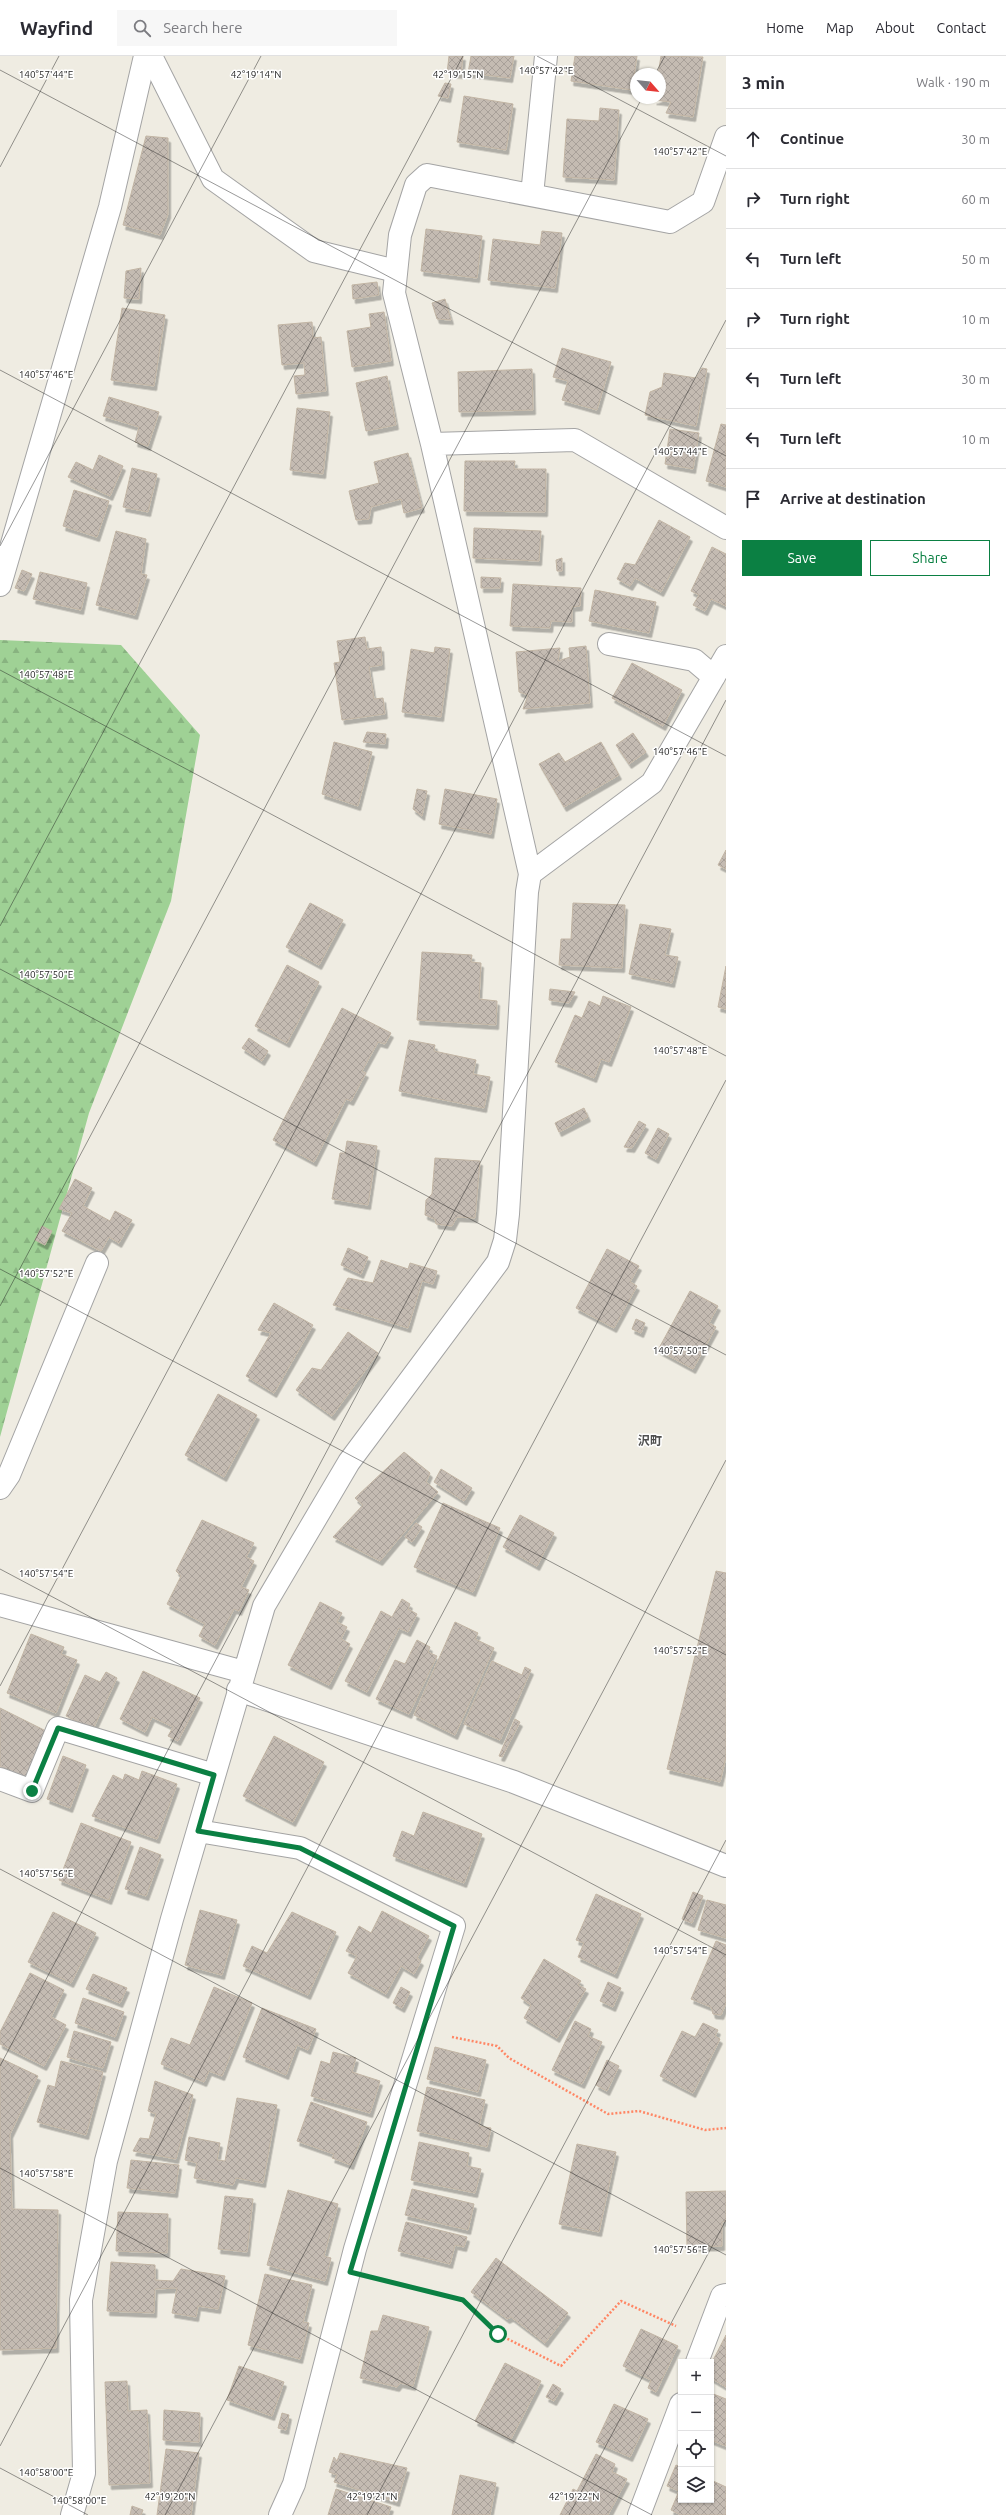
<!DOCTYPE html>
<meta charset="utf-8">
<style>
:root{--surface:#fff;--page:#f7f7f7;--text:#2b2b33;--muted:#7c7c81;--line:#e1e1e2;--accent:#0b8043}
body{margin:0;font-family:Ubuntu,"Noto Sans JP",sans-serif;background:var(--page);color:var(--text)}
.controls{position:absolute;right:12px;bottom:12px;display:grid;overflow:hidden;border-radius:0px;box-shadow:0 1px 3px #0004}
.controls button{width:36px;height:36px;display:grid;place-items:center;padding:0;border:0;border-bottom:1px solid var(--line);background:var(--surface);color:var(--text);font:20px sans-serif}
.compass{position:absolute;left:630px;top:12px;width:36px;height:36px;border-radius:50%;background:var(--surface);box-shadow:0 1px 3px #0004;rotate:118deg}
.stop{position:absolute;width:12px;height:12px;margin:-9px;border:3px solid #0b8043;border-radius:50%;background:#fff}
.stop.end{background:#0b8043;border-color:#fff;box-shadow:0 1px 4px #0008}
.list{margin:0;padding:0;list-style:none}
h2{display:flex;justify-content:space-between;align-items:center;height:52px;margin:0;padding:0 16px;font-size:17px}
h2 small{font-size:13px;font-weight:400;color:var(--muted)}
.list li{display:grid;grid-template-columns:26px 1fr auto;gap:12px;align-items:center;box-sizing:border-box;height:60px;padding:0 16px;border-top:1px solid var(--line)}
.list b{display:block;font-size:15px;white-space:nowrap}
.list em{font-size:13px;font-style:normal;color:var(--muted)}
.actions{display:flex;gap:8px;padding:12px 16px}
.actions a{flex:1;padding:9px 0;border:1px solid var(--accent);border-radius:0px;text-align:center;font-size:14px;color:var(--accent)}
.actions .main{background:var(--accent);color:#fff}
.icon{flex:none;width:22px;height:22px;fill:none;stroke:currentColor;stroke-width:2;stroke-linecap:round;stroke-linejoin:round}
.map{position:relative;flex:none;width:726px;height:2459px;overflow:hidden}
header{display:flex;align-items:center;gap:24px;box-sizing:border-box;height:56px;padding:0 20px;background:var(--surface);border-bottom:1px solid var(--line)}
header strong{font-size:19px}
nav{display:flex;gap:22px;margin-inline-start:auto;font-size:14px}
.search{width:280px;height:36px;background:var(--page);display:flex;align-items:center;gap:10px;box-sizing:border-box;padding:0 14px;border-radius:0px;color:var(--muted);font-size:15px}
main{display:flex}
aside{flex:1;background:var(--surface)}
.map>svg:first-child{display:block}
.forest{fill:url(#forest-firs)}
.building{fill:url(#building-cross-hatch);stroke:#c2b5a4;filter:url(#shadow)}
.lines{fill:none;stroke-linecap:round;stroke-linejoin:round}
.lane-casing{stroke:#a4a4a4;stroke-width:24}
.street-casing{stroke:#a4a4a4;stroke-width:24}
.path{stroke:#ff8664;stroke-width:2.5;stroke-dasharray:2 2;stroke-linecap:butt}
.lane{stroke:#fff;stroke-width:22}
.street{stroke:#fff;stroke-width:22}
.route{stroke:#0b8043;stroke-width:5}
.ticks{fill:none;stroke:#1d1d1d;stroke-width:1;stroke-opacity:0.45}
.labels{text-anchor:middle;stroke-width:3;stroke-linejoin:round;paint-order:stroke}
.neighbourhood-label{font-size:12px;font-weight:bold;fill:#505050;stroke:#fff}
.ticks-label{font-size:10px;text-anchor:middle;fill:#1d1d1d;stroke:#fff;stroke-width:3;stroke-linejoin:round;paint-order:stroke}
</style>
<header>
<strong>Wayfind</strong>
<div class="search"><svg class="icon" aria-label="search" viewBox="0 0 24 24"><circle cx="10" cy="10" r="6"/><path d="M15 15l6 6"/></svg>Search here</div>
<nav><a>Home</a><a>Map</a><a>About</a><a>Contact</a></nav>
</header>
<main>
<div class="map">
<svg width="726" height="2459" viewBox="0 0 726 2459">
<defs>
<pattern id="forest-firs" width="22" height="20" patternUnits="userSpaceOnUse"><rect width="22" height="20" fill="#9fd195"/><path d="M5 1l3.5 6h-7zM16 11l3.5 6h-7z" fill="#88b380"/></pattern>
<pattern id="building-cross-hatch" width="8" height="8" patternUnits="userSpaceOnUse"><rect width="8" height="8" fill="#c4bbb2"/><path d="M0 0l8 8M0 8l8-8" fill="none" stroke="#a8a099"/></pattern>
<filter id="shadow"><feDropShadow dx="2.5" dy="4.5" stdDeviation="0" flood-color="#0004"/></filter>
</defs>
<rect width="100%" height="100%" fill="#efece2"/>
<path class="forest" d="M0 584 121 589 200 679 171 845 89 1057 0 1381Z"/>
<path class="building" d="M449 0H463L461 18 447 17Z
M471 0H514L510 22 468 17Z
M575 0H637L632 34 571 25Z
M661 0 703 1 693 61 666 57 671 46 654 44 660 42V18H658Z
M445 27 451 28 448 42 438 40Z
M464 40 513 48 506 94 457 86Z
M600 52 619 54 614 124 563 121 567 63 599 65Z
M146 80 168 82V158L160 179 123 169Z
M426 173 482 180 477 222 421 215Z
M542 175 562 177 555 232 488 224 493 183 540 189Z
M141 212 139 243 124 242 126 215Z
M377 226 379 239 353 243 352 229Z
M445 243 451 264 437 263 432 247Z
M122 252 165 259 154 330 111 324Z
M384 256 391 305 352 311 347 275 371 271 369 258Z
M312 266 313 282 321 281 326 335 296 338 294 320 305 319 304 307 282 309 278 269Z
M562 292 611 306 597 354 562 344 568 325 553 321Z
M702 312 707 313 696 370 645 359 650 336 662 331 664 317 696 322Z
M532 313 533 354 459 356 458 316Z
M387 320 396 369 366 375 356 327Z
M109 341 159 356 148 390 135 386 139 371 103 360Z
M297 352 330 356 323 418 290 414Z
M721 368 726 369V431L706 425Z
M670 373 699 377 693 413 665 408Z
M408 397 422 452 404 457 401 443 371 451 369 463 356 464 349 435 379 427 374 406Z
M99 399 123 410 110 440 68 421 76 406 93 414Z
M465 405H515L514 413H546L545 456 464 455Z
M132 412 157 418 148 456 123 451Z
M74 434 109 445 97 481 63 470Z
M659 464 690 481 661 536 635 522 630 530 617 523 625 507 635 509Z
M474 472 541 475 539 505 473 502Z
M116 475 146 483 141 518 147 519 135 559 96 549Z
M712 491 726 498V550L711 543 705 555 693 549 699 539 691 535Z
M562 502V515H557L556 504Z
M22 514 32 518 24 535 15 532Z
M40 516 87 527 81 554 33 543Z
M481 521 501 522 500 532H481Z
M513 528 581 532 580 550 572 551V566L551 565 550 572 510 570Z
M595 534 656 546 649 577 589 565Z
M365 581 367 593 381 591 382 609 369 611 374 643 383 642 385 658 342 664 334 607 340 606 337 585Z
M586 590 590 647 523 653 528 639 519 636 516 596 560 592 558 605 570 601 569 592Z
M435 591 450 593 441 661 402 656 411 593 434 597Z
M632 607 682 634 663 670 612 642Z
M367 676 386 678 385 688 363 686Z
M633 677 646 696 629 708 616 689Z
M334 686 372 696 358 750 322 738Z
M601 686 619 719 564 751 539 708 559 697 565 706Z
M417 733 427 735 422 760 413 753Z
M445 733 497 743 491 778 439 768Z
M726 794V813L718 809Z
M310 847 343 864 319 909 286 891Z
M573 847 625 849 622 912 559 909 561 883H571Z
M640 868 671 873 665 899 678 901 672 927 629 918Z
M422 896 472 899 471 906 481 907 479 943 497 945 496 969 417 964Z
M287 909 319 926 287 987 255 970Z
M726 910V953L718 951Z
M550 933 575 936 569 947 549 944Z
M603 940 631 951 609 1006 601 1003 594 1022 555 1006 575 959 582 962 589 945 600 950Z
M342 952 391 977 385 988 378 986 362 1015 366 1017 351 1045 346 1043 314 1106 273 1084Z
M249 982 268 995 262 1005 242 992Z
M409 984 435 989 434 995 476 1004 473 1018 490 1021 484 1052 399 1035Z
M584 1052 588 1061 559 1076 555 1067Z
M639 1065 646 1069 632 1092 624 1091Z
M658 1072 669 1078 656 1103 645 1097Z
M347 1085 377 1090 368 1149 332 1143 340 1097H345Z
M435 1102 480 1105 475 1162 457 1161 452 1170 436 1168 435 1163 425 1159 426 1144 432 1138Z
M75 1123 92 1132 83 1150 110 1165 115 1155 132 1164 119 1187 109 1181 101 1195 62 1175 72 1157 59 1153Z
M42 1170 52 1175 45 1189 35 1184Z
M348 1192 368 1201 361 1218 341 1209Z
M607 1193 639 1210 630 1226 637 1230 614 1272 576 1252Z
M381 1204 408 1213 410 1207 437 1215 433 1228 422 1225 408 1272 333 1249 348 1222 373 1227Z
M690 1235 718 1250 709 1267 716 1271 693 1313 658 1294Z
M274 1247 313 1269 274 1337 246 1320 271 1277 258 1274Z
M636 1263 645 1267 641 1277 632 1273Z
M348 1276 378 1297 332 1360 296 1334 312 1312 321 1314Z
M218 1338 257 1359 224 1421 185 1399Z
M404 1396 430 1417 426 1426 438 1436 380 1505 333 1481 363 1449 355 1442Z
M441 1413 472 1432 464 1445 434 1426Z
M443 1447 500 1472 473 1536 414 1511Z
M520 1459 554 1477 537 1510 503 1491Z
M202 1464 254 1487 246 1501 254 1505 241 1531 249 1534 239 1555 234 1553 215 1589 199 1580 205 1568 167 1548 181 1520 176 1515Z
M416 1467 422 1471 412 1486 405 1481Z
M716 1515 726 1517V1701L720 1726 667 1713Z
M402 1543 410 1548 408 1553 417 1558 408 1576 399 1572 367 1636 345 1625 381 1555 392 1561Z
M320 1546 342 1557 337 1566 347 1571 341 1583 350 1588 329 1629 288 1609Z
M455 1566 478 1577 475 1583 494 1592 455 1679 414 1659Z
M31 1578 64 1591 61 1598 77 1604 56 1657 7 1637Z
M417 1584 430 1591 428 1596 437 1600 409 1658 376 1643 395 1604 405 1608Z
M492 1605 522 1619 525 1611 531 1614 500 1684 464 1668Z
M143 1615 200 1642 178 1685 168 1680 173 1671 152 1661 145 1676 120 1663Z
M106 1616 117 1622 93 1673 66 1660 85 1619 100 1626Z
M0 1652 50 1677 27 1723 0 1710Z
M515 1663 520 1666 502 1701 499 1700Z
M274 1680 324 1706 293 1766 243 1740Z
M63 1700 86 1709 70 1752 47 1743Z
M142 1715 177 1728 157 1783 92 1760 113 1719 123 1724 125 1718 139 1724Z
M423 1756 482 1778 464 1827 393 1800 402 1775 414 1780Z
M81 1767 131 1786 109 1844 59 1824Z
M140 1791 161 1799 146 1840 125 1833Z
M693 1836 703 1840 692 1867 682 1863Z
M596 1838 641 1858 615 1918 578 1901 584 1887 576 1884Z
M707 1844 726 1849V1882L698 1874Z
M200 1854 237 1864 222 1919 185 1909Z
M382 1855 429 1880 417 1902 421 1905 414 1918 401 1910 386 1938 348 1917 357 1900 346 1895 359 1870 371 1877Z
M53 1856 96 1877 71 1927 28 1906Z
M292 1856 336 1876 308 1939 243 1910 252 1890 267 1897Z
M716 1885 726 1889V1947L721 1959 713 1958 711 1951 691 1943Z
M544 1903 581 1925 578 1929 586 1933 557 1982 524 1962 531 1949 521 1942Z
M30 1917 64 1934 51 1961 66 1969 44 2010 0 1988V1976Z
M93 1918 127 1932 120 1947 86 1933Z
M608 1926 621 1932 613 1951 600 1945Z
M214 1931 252 1947 222 2020 209 2015 204 2026 161 2008 171 1982 190 1989Z
M401 1931 410 1936 402 1952 393 1947Z
M83 1942 124 1956 115 1981 75 1967Z
M262 1952 316 1973 308 1994 297 1989 286 2019 243 2001Z
M575 1965 591 1973 588 1980 602 1986 582 2028 552 2014Z
M703 1967 718 1974 715 1980 720 1983 693 2037 660 2020 682 1975 695 1981Z
M74 1975 111 1986 103 2012 67 2001Z
M435 1991 486 2004 478 2036 427 2023Z
M333 1996 356 2002 352 2016 380 2025 370 2057 311 2040 321 2005 330 2008Z
M0 2002 38 2020 10 2078 12 2153 58 2154 56 2292 0 2294Z
M607 2004 619 2010 607 2035 596 2029Z
M61 2005 103 2016 86 2079 37 2066 48 2029 55 2031Z
M155 2025 193 2039 176 2103 133 2095 140 2082 149 2083 156 2058 148 2055Z
M427 2031 485 2044 479 2070 491 2072 487 2091 417 2075Z
M237 2042 277 2049 263 2127 236 2122 233 2129 194 2122 197 2107 185 2104 189 2081 220 2087 217 2104 225 2105Z
M311 2046 367 2066 351 2109 332 2102 334 2098 297 2085Z
M419 2086 469 2097 467 2110 481 2113 475 2137 411 2124Z
M577 2088 616 2096 599 2176 559 2168Z
M131 2104 179 2109 175 2137 127 2132Z
M412 2133 474 2148 468 2174 405 2159Z
M288 2134 338 2148 324 2200 331 2202 325 2225 267 2209Z
M726 2135V2165L722 2166V2190L687 2191 686 2136Z
M225 2140 253 2143 247 2196 218 2193Z
M118 2156 168 2158 167 2197 116 2195Z
M406 2166 467 2181 464 2191 455 2189 450 2208 398 2195Z
M496 2202 568 2257 545 2287 511 2261 507 2263 471 2236Z
M111 2206 155 2209V2224L173 2225 181 2213 225 2220 218 2253 198 2250 196 2261 172 2257 177 2232 155 2233 154 2257 107 2255Z
M265 2218 312 2229 303 2266 309 2267 300 2303 248 2289Z
M383 2259 429 2271 413 2330 400 2327 397 2331 360 2322 371 2275H378Z
M641 2273 678 2290 656 2336 648 2332 651 2324 623 2310Z
M726 2279V2331L711 2322V2308Z
M505 2307 541 2325 511 2383 475 2365Z
M239 2310 284 2326 272 2360 227 2344Z
M127 2325 128 2355 147 2354 150 2427 109 2429 105 2326Z
M553 2328 561 2333 554 2345 546 2341Z
M711 2337 726 2343V2390L711 2384Z
M614 2348 648 2363 630 2401 596 2386Z
M164 2354 200 2357 199 2386 163 2384Z
M282 2357 289 2359 286 2374 278 2372Z
M166 2393 199 2397 191 2459H157Z
M340 2397 407 2412 397 2446 334 2426 337 2419 329 2416 334 2401 337 2405Z
M596 2398 615 2408 612 2416 627 2423 608 2459H560L573 2433 577 2435Z
M676 2409 681 2411V2444H711V2424L726 2431V2459H681L671 2454 679 2435 667 2430Z
M460 2419 496 2427 490 2459H452Z
M336 2433 391 2451 388 2459H328Z
M132 2450 143 2454 141 2459H130Z"/>
<g class="lines">
<defs>
<path id="lane" d="M151 0 213 123 314 195 396 215"/>
<path id="street" d="M532 139 546 0
M432 388 575 384 726 472
M0 529 110 151 145 0
M609 588 694 604 714 621
M530 818 432 388 394 237 400 179 416 129 427 119 670 166 703 146 726 81
M0 1432 9 1419 97 1207
M0 1549 244 1616
M238 1634 514 1726 726 1810
M0 1723 32 1735 58 1672 214 1719
M198 1775 300 1792 454 1870 355 2193 294 2428 280 2459
M697 2306 722 2240 726 2239
M72 2459 84 2417 81 2244 106 2105 172 1863 264 1550 349 1406 498 1206 505 1184 508 1158 527 836 530 818 652 727 726 600
M639 2459 681 2348"/>
</defs>
<use href="#lane" class="lane-casing"/>
<use href="#street" class="street-casing"/>
<path class="path" d="M452 1981 497 1990 509 2002 608 2058 639 2055 705 2074 726 2072
M381 2223 463 2244 498 2278 561 2310 621 2245 676 2270"/>
<use href="#lane" class="lane"/>
<use href="#street" class="street"/>
</g>
<g class="lines">
<path class="route" d="M32 1735 58 1672 214 1719 198 1775 300 1792 454 1870 350 2216 463 2244 498 2278"/>
</g>
<path class="ticks" d="M537 0 726 100M0 14 726 400M655 18 665 0M0 111 59 0M0 314 726 700M0 490 261 0M0 614 726 1000M0 870 463 0M0 913 726 1299M0 1213 726 1599M0 1250 642 42M0 1513 726 1899M0 1630 726 264M0 1813 726 2199M0 2010 726 644M0 2112 652 2459M0 2390 726 1024M0 2412 88 2459M165 2459 726 1404M367 2459 726 1784M569 2459 726 2164"/>
<g class="labels">
<g class="neighbourhood-label">
<text x="650" y="1389">沢町</text>
</g>
</g>
<g class="ticks-label">
<text x="546" y="18">140°57'42"E</text>
<text x="46" y="22">140°57'44"E</text>
<text x="256" y="22">42°19'14"N</text>
<text x="458" y="22">42°19'15"N</text>
<text x="680" y="99">140°57'42"E</text>
<text x="46" y="322">140°57'46"E</text>
<text x="680" y="399">140°57'44"E</text>
<text x="46" y="622">140°57'48"E</text>
<text x="680" y="699">140°57'46"E</text>
<text x="46" y="922">140°57'50"E</text>
<text x="680" y="998">140°57'48"E</text>
<text x="46" y="1221">140°57'52"E</text>
<text x="680" y="1298">140°57'50"E</text>
<text x="46" y="1521">140°57'54"E</text>
<text x="680" y="1598">140°57'52"E</text>
<text x="46" y="1821">140°57'56"E</text>
<text x="680" y="1898">140°57'54"E</text>
<text x="46" y="2121">140°57'58"E</text>
<text x="680" y="2197">140°57'56"E</text>
<text x="46" y="2420">140°58'00"E</text>
<text x="170" y="2444">42°19'20"N</text>
<text x="372" y="2444">42°19'21"N</text>
<text x="574" y="2444">42°19'22"N</text>
<text x="79" y="2448">140°58'00"E</text>
</g>
</svg>
<div class="controls">
<button>+</button>
<button>−</button>
<button><svg class="icon" aria-label="locate" viewBox="0 0 24 24"><circle cx="12" cy="12" r="6"/><path d="M12 2v4M12 18v4M2 12h4M18 12h4"/></svg></button>
<button><svg class="icon" aria-label="layers" viewBox="0 0 24 24"><path d="M12 4l9 5-9 5-9-5zM3 14l9 5 9-5"/></svg></button>
</div>
<svg class="compass" viewBox="-18 -18 36 36"><path d="M0-13l5 13h-10z" fill="#e53935"/><path d="M0 13l5-13h-10z" fill="#7c7c81"/></svg>
<div class="stop" style="left:498px;top:2278px"></div>
<div class="stop end" style="left:32px;top:1735px"></div>
</div>
<aside>
<h2>3 min<small>Walk · 190 m</small></h2>
<ul class="list">
<li><svg class="icon" aria-label="ahead" viewBox="0 0 24 24"><path d="M12 20V5M6 11l6-6 6 6"/></svg><div><b>Continue</b></div><em>30 m</em></li>
<li><svg class="icon" aria-label="right" viewBox="0 0 24 24"><path d="M7 20v-9h11M14 6l5 5-5 5"/></svg><div><b>Turn right</b></div><em>60 m</em></li>
<li><svg class="icon" aria-label="left" viewBox="0 0 24 24"><path d="M17 20v-9H6M10 6l-5 5 5 5"/></svg><div><b>Turn left</b></div><em>50 m</em></li>
<li><svg class="icon" aria-label="right" viewBox="0 0 24 24"><path d="M7 20v-9h11M14 6l5 5-5 5"/></svg><div><b>Turn right</b></div><em>10 m</em></li>
<li><svg class="icon" aria-label="left" viewBox="0 0 24 24"><path d="M17 20v-9H6M10 6l-5 5 5 5"/></svg><div><b>Turn left</b></div><em>30 m</em></li>
<li><svg class="icon" aria-label="left" viewBox="0 0 24 24"><path d="M17 20v-9H6M10 6l-5 5 5 5"/></svg><div><b>Turn left</b></div><em>10 m</em></li>
<li><svg class="icon" aria-label="arrive" viewBox="0 0 24 24"><path d="M6 21V4h12l-3 4 3 4H6"/></svg><div><b>Arrive at destination</b></div></li>
</ul>
<div class="actions"><a class="main">Save</a><a>Share</a></div>
</aside>
</main>
